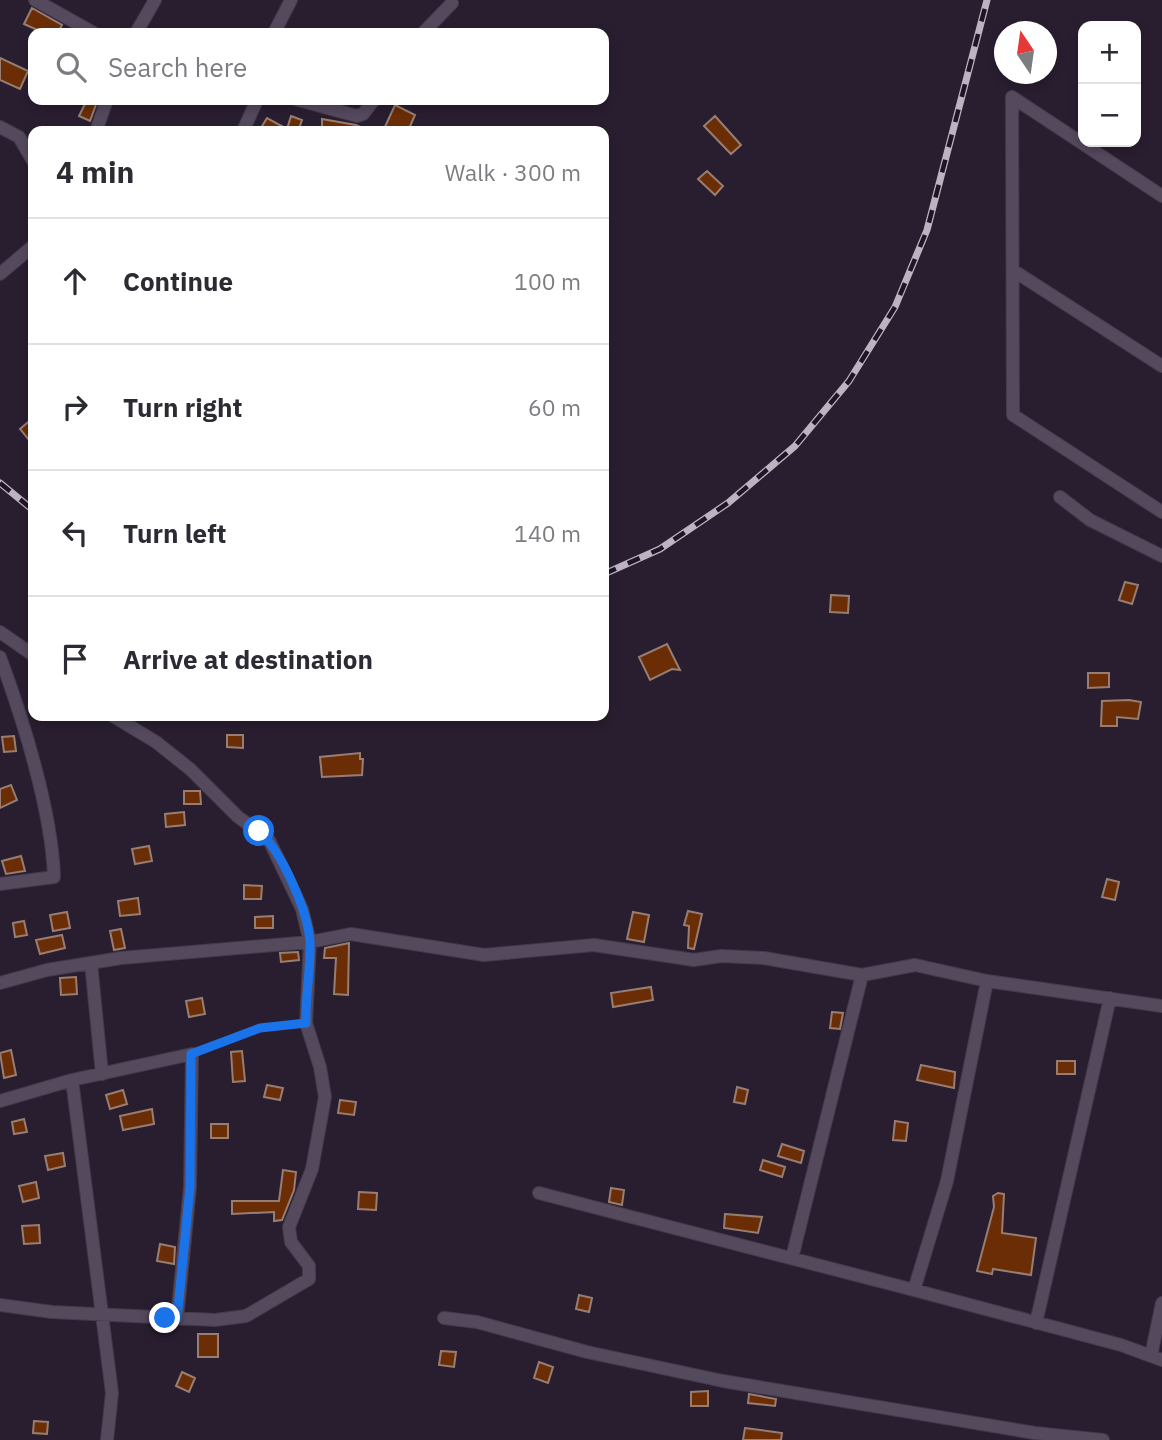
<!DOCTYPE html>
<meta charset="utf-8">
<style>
:root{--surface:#fff;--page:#f7f7f7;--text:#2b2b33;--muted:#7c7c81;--line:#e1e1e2}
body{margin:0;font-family:"IBM Plex Sans",sans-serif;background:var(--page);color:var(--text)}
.controls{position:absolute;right:21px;top:21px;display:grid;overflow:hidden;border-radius:14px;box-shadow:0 4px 10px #0003}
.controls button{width:63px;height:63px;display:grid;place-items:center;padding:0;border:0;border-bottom:2px solid var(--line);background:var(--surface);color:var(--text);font:35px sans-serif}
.compass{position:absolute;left:994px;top:21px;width:63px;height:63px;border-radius:50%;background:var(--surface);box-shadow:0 4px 10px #0003;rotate:347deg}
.stop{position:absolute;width:21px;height:21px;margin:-16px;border:5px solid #1a73e8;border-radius:50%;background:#fff}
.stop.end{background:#1a73e8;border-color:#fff;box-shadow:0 2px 7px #0008}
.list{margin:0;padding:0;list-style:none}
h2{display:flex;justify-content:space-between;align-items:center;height:91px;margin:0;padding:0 28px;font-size:30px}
h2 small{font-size:23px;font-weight:400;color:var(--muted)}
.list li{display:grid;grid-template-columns:46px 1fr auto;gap:21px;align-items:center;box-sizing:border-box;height:126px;padding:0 28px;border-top:2px solid var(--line)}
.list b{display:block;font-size:26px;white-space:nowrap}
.list em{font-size:23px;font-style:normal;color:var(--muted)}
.icon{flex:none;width:38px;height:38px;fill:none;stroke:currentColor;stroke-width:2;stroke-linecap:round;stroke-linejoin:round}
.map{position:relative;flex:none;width:1162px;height:1440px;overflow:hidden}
.search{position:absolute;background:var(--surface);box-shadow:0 4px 10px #0003;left:28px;top:28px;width:581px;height:77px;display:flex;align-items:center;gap:18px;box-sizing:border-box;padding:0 24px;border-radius:14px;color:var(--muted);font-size:26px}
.panel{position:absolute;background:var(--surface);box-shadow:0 4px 10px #0003;left:28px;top:126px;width:581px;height:595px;border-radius:14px}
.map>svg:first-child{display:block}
.building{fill:#6b2d06;stroke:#987e72;stroke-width:2}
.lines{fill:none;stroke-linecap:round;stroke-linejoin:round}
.minor-casing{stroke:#433a4a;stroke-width:14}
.path{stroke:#8c8392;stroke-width:2.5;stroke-dasharray:5 5;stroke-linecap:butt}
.minor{stroke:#55495e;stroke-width:12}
.rail-casing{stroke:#bbb3c0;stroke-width:7}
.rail{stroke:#1f1426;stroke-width:4.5;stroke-dasharray:13;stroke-linecap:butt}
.route{stroke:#1a73e8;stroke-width:9}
</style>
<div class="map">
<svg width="1162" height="1440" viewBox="0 0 1162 1440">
<rect width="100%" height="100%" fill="#291e30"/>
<path class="building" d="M32 8 62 25 58 33H44L24 24Z
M0 58 28 71 20 89 0 80Z
M87 100 97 102 90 121 79 116Z
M395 105 415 115 408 131H383Z
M291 116 302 120 298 131H259L267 118 287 129Z
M715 116 741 145 731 154 704 126Z
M322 119 356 125 369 131 322 130Z
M707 171 723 186 715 195 698 179Z
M33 418V445L20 429Z
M1125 582 1138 585 1132 604 1119 600Z
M831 595 849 596 848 613 830 612Z
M667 644 680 670 672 669 650 680 639 657Z
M1088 673H1109V687L1088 688Z
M1129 700 1141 702 1138 719 1117 717V726H1101L1102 701Z
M227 735H243V748L227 747Z
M14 736 16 751 4 752 2 737Z
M360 753V759H363L362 775 322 777 320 757Z
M11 785 17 800 0 808V789Z
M184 791H200L201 804H184Z
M184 812 185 825 166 827 165 814Z
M149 846 152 861 135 864 132 849Z
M21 856 25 871 6 874 2 861Z
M1107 879 1119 882 1115 900 1102 897Z
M244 885 262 886 261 899H244Z
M138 898 140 914 120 916 118 901Z
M688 911 702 914 694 949 688 948 689 926 684 925Z
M67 912 70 928 53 931 50 915Z
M633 912 649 915 644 942 627 939Z
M273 916V928H255V917Z
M24 921 27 935 15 937 13 923Z
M121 929 125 948 114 950 110 931Z
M62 935 65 948 40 954 36 940Z
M349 943 348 995 334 994 336 958H324L325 948Z
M298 952 299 960 281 962 280 953Z
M76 977 77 994 61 995 60 978Z
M651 987 653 1000 613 1007 611 993Z
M202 998 205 1014 189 1017 186 1001Z
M832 1012 843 1013 840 1029 830 1028Z
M11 1050 16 1075 4 1078 0 1053Z
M242 1051 245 1081 233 1082 231 1052Z
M1057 1061H1075V1074H1057Z
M921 1065 955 1072 954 1088 917 1080Z
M267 1085 283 1088 280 1100 264 1097Z
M737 1087 748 1090 745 1104 734 1102Z
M123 1090 127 1104 110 1109 106 1095Z
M340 1100 356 1102 354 1115 338 1113Z
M152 1109 154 1124 123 1130 120 1116Z
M24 1119 27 1132 14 1134 12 1122Z
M895 1121 908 1123 906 1141 893 1140Z
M211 1124H228V1138H211Z
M782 1144 804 1151 801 1163 778 1156Z
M63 1153 65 1166 48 1170 45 1156Z
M763 1160 785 1167 782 1177 760 1170Z
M283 1170 296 1172 294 1190 282 1220 274 1221V1212L232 1214V1201H279Z
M36 1182 39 1198 23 1202 19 1186Z
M611 1188 624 1190 622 1205 609 1202Z
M359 1192 377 1193 376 1210 358 1209Z
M998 1193 1004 1194 1002 1233 1036 1238 1031 1275 993 1269 992 1274 977 1271 994 1207 993 1196Z
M725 1214 762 1217 758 1233 724 1228Z
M39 1225 40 1243 24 1244 22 1226Z
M160 1244 175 1247 174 1264 157 1261Z
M579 1295 592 1298 589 1312 576 1309Z
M198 1334H218V1357H198Z
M441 1351 456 1352 454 1367 439 1365Z
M539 1362 553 1367 548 1383 534 1378Z
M182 1372 195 1378 189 1392 176 1386Z
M708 1391V1406H691V1392Z
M749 1394 776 1399 775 1406 748 1403Z
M34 1421 48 1422 47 1434 33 1433Z
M745 1428 782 1433 781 1440H743Z"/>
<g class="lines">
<defs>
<path id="minor" d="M35 0 94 33
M136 33 155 0
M274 33 291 0
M423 33 452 3
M1012 97 1013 415 1162 512
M1012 97 1162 196
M298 100 357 116 363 114 374 100
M0 127 19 137 33 161
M96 131 107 100
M243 131 257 100
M1014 271 1162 366
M0 274 33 246
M1060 497 1090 520 1162 556
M0 632 33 655
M0 657C23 719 52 812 54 877L0 884
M91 963 102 1074
M987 981 947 1181 914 1290 1121 1345 1162 1360
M0 983 47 970 121 958 310 942 351 934 484 955 594 945 694 960 721 956 764 958 862 975 915 965 987 981 1162 1006
M0 1101 72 1080
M539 1193 914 1290
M792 1258 862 975
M0 1305 52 1312 215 1320 246 1316 309 1279V1266L291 1242 289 1227 312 1169 325 1097 320 1067 306 1023 310 942 302 909 269 840 237 816 190 769 156 742 113 716
M444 1318 477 1322 587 1352 723 1381 1035 1433 1103 1440
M1036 1323 1110 998
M1151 1356 1162 1303
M107 1440 112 1393 72 1080 192 1054 190 1187 177 1319"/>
</defs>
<use href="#minor" class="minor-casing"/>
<path class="path" d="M204 1049 260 1028 295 1024"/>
<use href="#minor" class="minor"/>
<defs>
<path id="rail" d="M0 483 33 510
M604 574 660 549 728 503 795 446 849 381 895 307 927 230 987 0"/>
</defs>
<use href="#rail" class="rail-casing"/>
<use href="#rail" class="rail"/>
</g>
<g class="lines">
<path class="route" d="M165 1318 177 1319 190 1187 191 1054 260 1028 306 1023C305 996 311 969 310 942 308 911 282 852 259 831"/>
</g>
</svg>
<div class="controls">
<button>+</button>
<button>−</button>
</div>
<svg class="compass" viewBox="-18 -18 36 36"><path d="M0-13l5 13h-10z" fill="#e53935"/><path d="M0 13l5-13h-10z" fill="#7c7c81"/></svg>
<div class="stop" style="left:259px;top:831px"></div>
<div class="stop end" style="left:165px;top:1318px"></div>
<div class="search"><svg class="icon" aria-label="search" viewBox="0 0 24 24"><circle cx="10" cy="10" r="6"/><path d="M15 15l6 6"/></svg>Search here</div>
<section class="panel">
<h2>4 min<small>Walk · 300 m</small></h2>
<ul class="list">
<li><svg class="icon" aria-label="ahead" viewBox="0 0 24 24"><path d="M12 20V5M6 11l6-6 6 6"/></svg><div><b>Continue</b></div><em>100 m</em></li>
<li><svg class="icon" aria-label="right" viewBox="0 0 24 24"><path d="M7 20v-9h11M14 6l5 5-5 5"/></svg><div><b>Turn right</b></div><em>60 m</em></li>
<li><svg class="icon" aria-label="left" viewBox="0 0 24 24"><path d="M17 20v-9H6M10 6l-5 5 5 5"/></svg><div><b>Turn left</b></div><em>140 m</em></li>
<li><svg class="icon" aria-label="arrive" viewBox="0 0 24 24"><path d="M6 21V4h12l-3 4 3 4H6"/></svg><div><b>Arrive at destination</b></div></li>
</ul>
</section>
</div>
